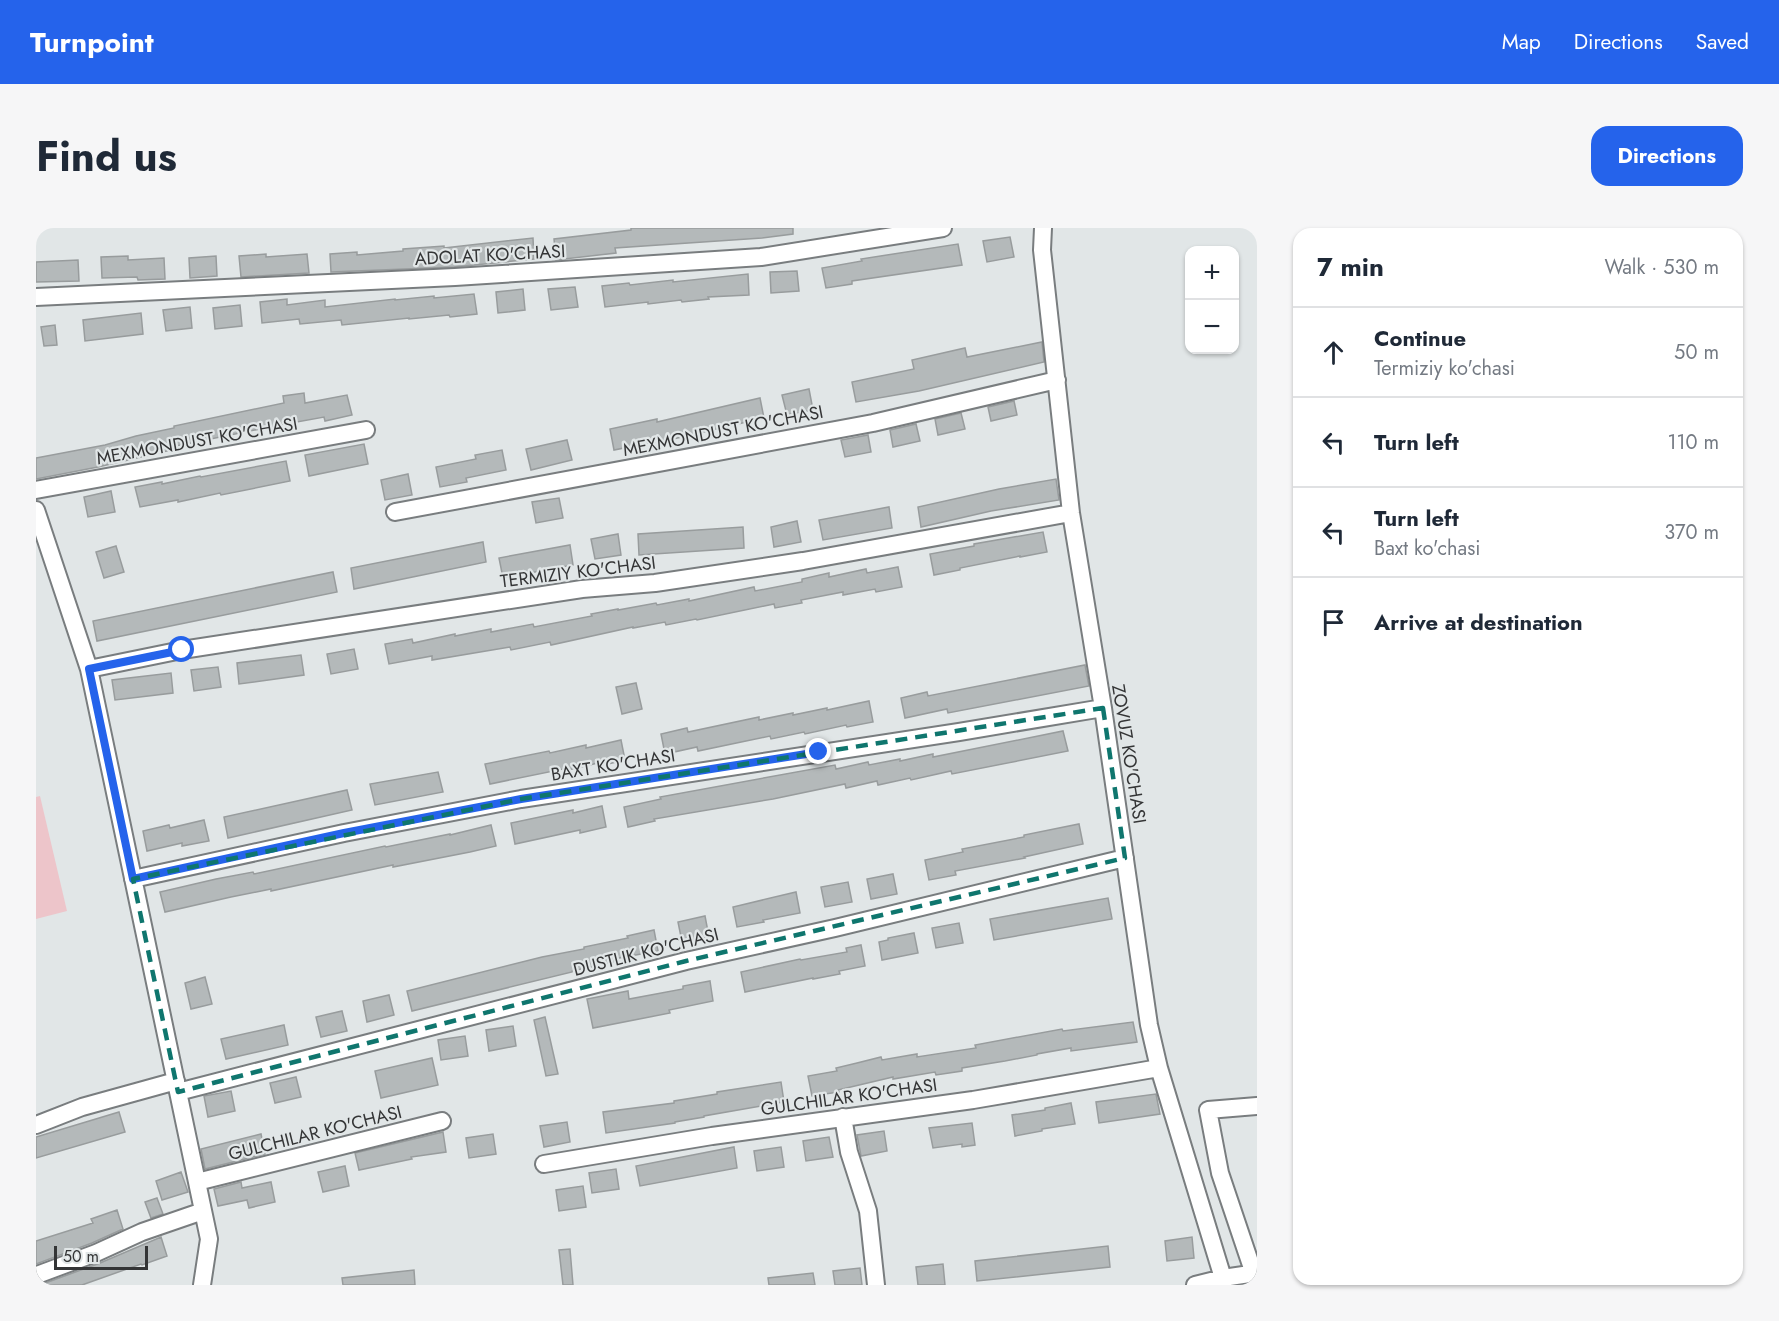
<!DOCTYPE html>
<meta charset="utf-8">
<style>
:root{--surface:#fff;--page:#f6f6f7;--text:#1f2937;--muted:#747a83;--line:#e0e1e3;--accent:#2563eb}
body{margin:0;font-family:Jost,sans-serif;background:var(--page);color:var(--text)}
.controls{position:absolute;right:18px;top:18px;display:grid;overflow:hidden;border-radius:12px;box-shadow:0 2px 4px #0004}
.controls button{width:54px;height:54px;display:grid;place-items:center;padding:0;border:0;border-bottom:2px solid var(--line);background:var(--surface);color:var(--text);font:30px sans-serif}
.scale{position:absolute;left:18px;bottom:15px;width:94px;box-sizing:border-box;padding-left:6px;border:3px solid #343536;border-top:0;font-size:16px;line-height:21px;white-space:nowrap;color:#343536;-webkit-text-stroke:4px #e1e6e7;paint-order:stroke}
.stop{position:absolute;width:18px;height:18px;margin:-14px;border:4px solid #2563eb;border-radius:50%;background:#fff}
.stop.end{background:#2563eb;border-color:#fff;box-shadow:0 2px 6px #0008}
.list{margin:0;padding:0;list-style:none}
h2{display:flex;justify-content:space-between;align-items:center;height:78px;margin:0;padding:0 24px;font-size:26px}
h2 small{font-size:20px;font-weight:400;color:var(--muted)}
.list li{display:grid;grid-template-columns:39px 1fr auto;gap:18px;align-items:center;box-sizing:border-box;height:90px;padding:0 24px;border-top:2px solid var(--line)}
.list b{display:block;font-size:22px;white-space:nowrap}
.list p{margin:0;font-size:20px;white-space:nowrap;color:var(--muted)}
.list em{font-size:20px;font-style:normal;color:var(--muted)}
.icon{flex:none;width:33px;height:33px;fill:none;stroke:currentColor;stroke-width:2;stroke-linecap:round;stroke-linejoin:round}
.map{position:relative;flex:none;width:1221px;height:1057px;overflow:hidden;border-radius:18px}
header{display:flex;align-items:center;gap:36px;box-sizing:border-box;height:84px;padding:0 30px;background:var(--accent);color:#fff}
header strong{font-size:28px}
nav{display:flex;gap:33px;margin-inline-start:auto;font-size:21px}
.intro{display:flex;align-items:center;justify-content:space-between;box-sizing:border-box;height:144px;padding:0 36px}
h1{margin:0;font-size:42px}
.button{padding:15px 27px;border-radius:18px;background:var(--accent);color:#fff;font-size:21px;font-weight:700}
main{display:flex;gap:36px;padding:0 36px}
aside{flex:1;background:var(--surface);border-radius:18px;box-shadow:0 2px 4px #0004}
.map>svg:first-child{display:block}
.green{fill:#edc5ca}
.building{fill:#b4b9ba;stroke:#989c9d;stroke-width:1.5}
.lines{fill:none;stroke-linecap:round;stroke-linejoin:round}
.minor-casing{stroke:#797d7f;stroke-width:20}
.minor{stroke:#fff;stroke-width:16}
.route{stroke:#2563eb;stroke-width:8}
.marked{fill:none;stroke:#0f766e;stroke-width:4.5;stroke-dasharray:12 8;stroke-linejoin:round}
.labels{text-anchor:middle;stroke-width:4.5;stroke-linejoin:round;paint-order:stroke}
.street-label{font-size:18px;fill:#343536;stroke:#e1e6e7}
</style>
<header>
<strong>Turnpoint</strong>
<nav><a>Map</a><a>Directions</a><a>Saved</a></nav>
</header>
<div class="intro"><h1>Find us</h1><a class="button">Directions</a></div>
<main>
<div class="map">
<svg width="1221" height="1057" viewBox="0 0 1221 1057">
<rect width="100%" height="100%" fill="#e1e6e7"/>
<path class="green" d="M4 568 31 683 0 691V569Z"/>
<path class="building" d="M595 0H757V6L726 10 579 20 580 25 520 32 518 11 595 2Z
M974 9 978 29 951 34 947 13Z
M497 10 498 31 418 39 295 44 294 26 321 24V27L367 23V21L408 18V20Z
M922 16 926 37 816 53V56L790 60 786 40 826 33 825 31Z
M230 26V29L271 26 273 45 205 49 203 28Z
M92 28V32L128 30 129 51 102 52 101 49 66 50 65 29Z
M180 28 181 48 154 50 153 30Z
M42 32 43 53 0 54V34Z
M761 43 763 63 735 65 734 44Z
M712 46 713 67 672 69 673 71 646 74 645 72 612 76V74L569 79 566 58 593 55 594 57 637 52V54Z
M539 59 542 79 515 82 512 61Z
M487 61 489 82 462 85 460 64Z
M438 66 441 86 414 89 413 87 373 91V90L306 97 305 92 264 96 263 91 226 95 224 74 251 71V77L289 72V79L359 71V72L398 68V70Z
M204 77 206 98 179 101 177 80Z
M154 79 156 100 130 103 127 82Z
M105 85 107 106 49 113 47 92Z
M19 97 21 117 8 118 5 99Z
M1006 114 1008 134 883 163 820 174 816 154 878 141 876 132 929 120 931 129Z
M773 161 777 182 751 187 746 167Z
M268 165 269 175 311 167 316 187 289 193 288 189 244 197 130 220 131 223 62 239 0 251V230L69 217 100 208 138 200V198L248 175 247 168Z
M724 170 728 190 637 211V210L578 222 574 201 621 191V194Z
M978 173 981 187 955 193 952 179Z
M925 185 929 201 902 207 899 191Z
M880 196 884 213 857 219 854 202Z
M832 207 835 224 809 229 805 212Z
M531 212 536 232 495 242 490 221Z
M328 216 332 236 273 248 269 227Z
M466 222 470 242 430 250 431 254 404 259 400 239 440 231 439 227Z
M250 233 254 253 185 267 184 265 142 274V272L104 279 99 259 126 254V256L164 248 165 249Z
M372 246 376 267 349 272 345 252Z
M1020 251 1023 272 955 283 885 299 882 279 963 261Z
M75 263 79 284 52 289 48 269Z
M523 270 527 290 500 295 496 274Z
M853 279 856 300 787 312 783 292Z
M761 293 765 314 738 319 735 299Z
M707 299 708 320 603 327 602 306Z
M1007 304 1011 324 984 329V328L924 340V342L898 347 894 326 938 318V316Z
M582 306 585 327 559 331 555 311Z
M447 314 450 334 318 361 315 340Z
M534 317 537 337 467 350 463 330Z
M80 318 88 344 68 350 60 324Z
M862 339 866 359 840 364 839 361 807 367V364L765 372 766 375 739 380 738 376 661 392 660 391 630 397 629 394 597 400V399L515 417 514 414 475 422 474 419 396 432V428L353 436 349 416 376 411 377 415 419 406V408L455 401V404L497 396 498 399 556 388 555 386 582 381V382L620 375 621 377 653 371V373L718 359 719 363 766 354V351L793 345V349L830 341 831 345Z
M297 344 301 364 61 413 57 393Z
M318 421 322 441 295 446 291 426Z
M265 427 268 447 203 456 201 435Z
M1049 437 1053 458 912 485 911 481 869 490 865 470 891 464 892 468Z
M182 439 185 459 158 463 155 442Z
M135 445 137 465 79 472 76 452Z
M600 455 606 481 586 486 580 459Z
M833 473 837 494 811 499 810 497 769 506 768 504 735 511 734 508 662 523 661 519 629 526 625 506 651 500 652 504 723 489V492L757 485V487L791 480V482Z
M1027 503 1032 523 916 546 915 543 875 552 874 550 842 557 841 553 810 560 809 556 737 571 618 591 619 593 592 599 588 579 625 571 624 569 799 537 800 541 832 534 833 537 864 531V533L897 526V529Z
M585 512 589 532 563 538 562 535 528 543 527 541 454 556 449 536 513 523 514 525 550 517V520Z
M402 544 407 564 339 577 334 556Z
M311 562 316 582 192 610 188 589Z
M566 578 570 599 544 605V602L479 616 475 595 537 582V585Z
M168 592 173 613 146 618V615L111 623 107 603 133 597 134 600Z
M1043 596 1047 616 988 629 989 630 919 643 920 647 893 652 889 632 927 624 926 621 988 609V607Z
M455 597 460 618 434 624 357 639V637L235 663V661L195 669 129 684 124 664 180 651 217 644 218 646 349 618 350 619 414 606V607Z
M857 646 861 666 835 671 831 651Z
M812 654 816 674 789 679 785 659Z
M760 664 764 685 727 692 728 694 701 699 697 679Z
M1072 670 1076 691 958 712 954 691Z
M669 688 673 709 646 714 642 694Z
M923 695 927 715 900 720 896 700Z
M618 702 622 723 578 731V734L536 743V744L376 783 371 763 506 729 548 721V719L592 710 591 708Z
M878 705 882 725 846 732 843 714 852 712V710Z
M825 717 829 738 803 743 804 746 777 751V750L709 764 705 744 764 731 765 732 811 724 810 720Z
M169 749 176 776 155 781 149 755Z
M674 753 677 773 633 782 634 785 557 800 551 771 592 763 593 771 647 761V758Z
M353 767 358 787 331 794 327 773Z
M306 783 311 803 285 809 280 789Z
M509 789 522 846 510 848 498 792Z
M1097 794 1101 814 1035 823V820L1001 826V827L969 833 926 840V843L900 847 899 844 857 851V849L802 862 803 864 776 868 772 848 801 843 800 840 821 835 845 829 846 832 881 826V829L940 820 939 817 1026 801 1027 803Z
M248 797 252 817 190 831 185 811Z
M477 798 480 818 453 823 450 802Z
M429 808 432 828 405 832 402 812Z
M396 830 402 857 345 870 339 843Z
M260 849 265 869 239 875 234 855Z
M745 854 748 874 668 888V889L639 894V895L570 905 567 884 638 875V873L681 866V864Z
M195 863 199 883 172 889 168 868Z
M1120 866 1124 886 1063 895 1060 874Z
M1035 875 1039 896 1006 901V903L979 908 976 887 1009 882V880Z
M83 884 89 904 0 930V909Z
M531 894 534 914 508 919 504 898Z
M936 895 939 917 926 919V916L897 920 893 900Z
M848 903 851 923 825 928 821 907Z
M407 904 410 924 375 929 376 931 323 942 319 925Z
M225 906 229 926 169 941 165 921Z
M457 906 460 926 433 930 430 910Z
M793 909 797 929 770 933 767 913Z
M698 919 701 940 604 958 600 938Z
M745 919 748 939 721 943 718 923Z
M309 938 313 958 287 964 282 944Z
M580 941 583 961 556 965 553 945Z
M145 944 152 964 126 972 120 953Z
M205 954 206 960 235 954 239 974 213 980 211 972 182 978 178 961Z
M547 958 550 979 523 983 520 962Z
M121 970 127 986 115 990 109 974Z
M81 982 87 1001 56 1015 0 1036V1013L57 995 55 991Z
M125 1009 131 1028 106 1037 105 1036 46 1057H4L64 1035Z
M1156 1009 1158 1030 1131 1033 1129 1013Z
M1072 1018 1074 1039 941 1053 939 1033Z
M534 1021 537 1057H527L523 1022Z
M907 1036 909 1057H882L880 1039Z
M824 1040 826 1057H799L797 1043Z
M378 1042 379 1057H307L306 1050Z
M777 1045 779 1057H733L732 1050Z"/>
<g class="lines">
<defs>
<path id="minor" d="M1007 0 1006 22 1035 285 1067 480 1113 797 1123 840 1187 1050
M0 69 419 49 725 29 907 0
M0 262 330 202
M0 282 53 441 173 1011 166 1057
M359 284 837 195 1021 152
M53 441 146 422 546 361 619 355 767 333 1035 285
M97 651 308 605 485 571 923 504 1067 480
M142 864 650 733 799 700 1089 630
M807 889 813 924 832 983 840 1057
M0 897 46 879 140 853
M508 936 676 908 937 872 1123 840
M161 954 406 893
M1218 1046 1184 945 1172 882 1221 878
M1 1047 60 1025 106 1004 167 983
M1159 1057 1187 1050 1221 1045"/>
</defs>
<use href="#minor" class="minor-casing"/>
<use href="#minor" class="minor"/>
</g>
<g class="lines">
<path class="route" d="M146 422 53 441 97 651 308 605 485 571 783 524"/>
</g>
<path class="marked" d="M1067 480 1089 630 650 733 142 864 97 651 485 571Z"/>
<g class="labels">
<g class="street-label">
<text transform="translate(454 27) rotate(-3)" y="6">ADOLAT KO'CHASI</text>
<text transform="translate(687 203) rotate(-11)" y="6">MEXMONDUST KO'CHASI</text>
<text transform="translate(161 213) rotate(-10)" y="6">MEXMONDUST KO'CHASI</text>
<text transform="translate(542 344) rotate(-7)" y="6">TERMIZIY KO'CHASI</text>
<text transform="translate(1093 526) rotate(81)" y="6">ZOVUZ KO'CHASI</text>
<text transform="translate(577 537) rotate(-9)" y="6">BAXT KO'CHASI</text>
<text transform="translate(610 724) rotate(-14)" y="6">DUSTLIK KO'CHASI</text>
<text transform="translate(813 869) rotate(-8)" y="6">GULCHILAR KO'CHASI</text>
<text transform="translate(279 905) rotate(-14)" y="6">GULCHILAR KO'CHASI</text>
</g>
</g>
</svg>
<div class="controls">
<button>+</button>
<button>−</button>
</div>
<div class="scale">50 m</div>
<div class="stop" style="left:146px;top:422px"></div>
<div class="stop end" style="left:783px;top:524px"></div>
</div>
<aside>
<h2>7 min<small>Walk · 530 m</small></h2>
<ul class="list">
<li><svg class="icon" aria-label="ahead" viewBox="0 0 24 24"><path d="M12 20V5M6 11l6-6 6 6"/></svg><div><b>Continue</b><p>Termiziy ko'chasi</p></div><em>50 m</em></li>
<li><svg class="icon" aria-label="left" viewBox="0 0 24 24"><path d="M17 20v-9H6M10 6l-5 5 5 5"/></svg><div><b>Turn left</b></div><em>110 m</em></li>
<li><svg class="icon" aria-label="left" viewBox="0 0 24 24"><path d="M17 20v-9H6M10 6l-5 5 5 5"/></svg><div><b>Turn left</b><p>Baxt ko'chasi</p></div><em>370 m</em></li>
<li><svg class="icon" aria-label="arrive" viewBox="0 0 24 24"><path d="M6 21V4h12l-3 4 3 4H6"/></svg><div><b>Arrive at destination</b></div></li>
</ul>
</aside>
</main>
